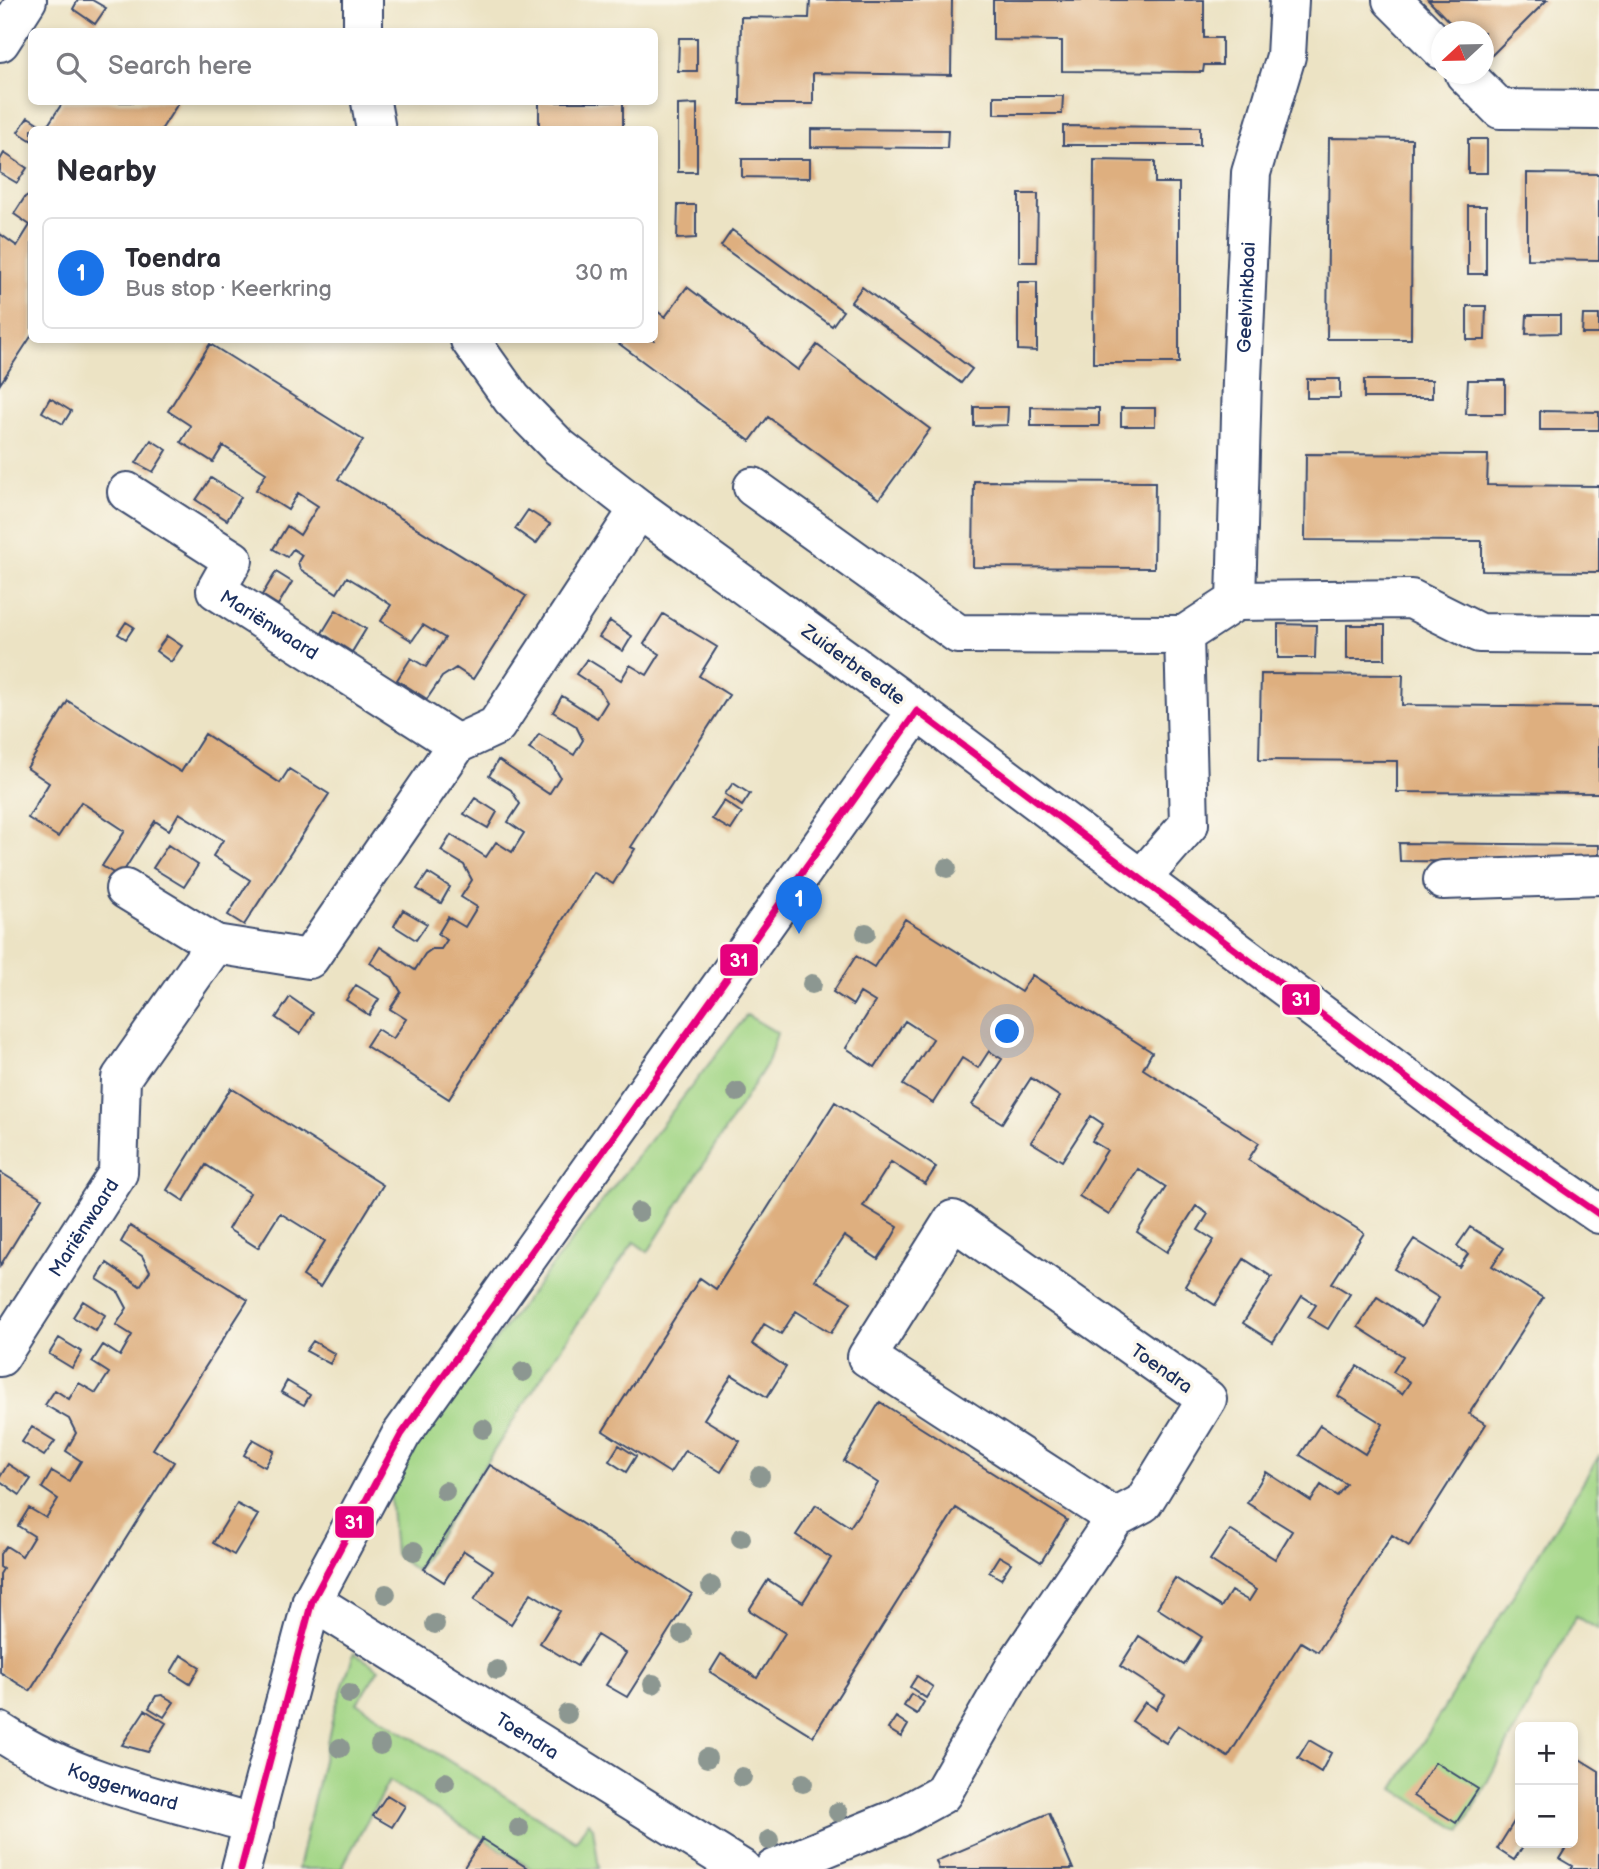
<!DOCTYPE html>
<meta charset="utf-8">
<style>
:root{--surface:#fff;--page:#f7f7f7;--text:#2b2b33;--muted:#7c7c81;--line:#e1e1e2;--accent:#1a73e8}
body{margin:0;font-family:"Balsamiq Sans",sans-serif;background:var(--page);color:var(--text)}
.controls{position:absolute;right:21px;bottom:21px;display:grid;overflow:hidden;border-radius:10px;box-shadow:0 4px 10px #0003}
.controls button{width:63px;height:63px;display:grid;place-items:center;padding:0;border:0;border-bottom:2px solid var(--line);background:var(--surface);color:var(--text);font:35px sans-serif}
.compass{position:absolute;left:1431px;top:21px;width:63px;height:63px;border-radius:50%;background:var(--surface);box-shadow:0 4px 10px #0003;rotate:248deg}
.you{position:absolute;left:1008px;top:1032px;width:24px;height:24px;margin:-18px;border:5px solid #fff;border-radius:50%;background:#1a73e8;box-shadow:0 0 0 10px #1a73e833}
.badge{display:grid;place-items:center;width:46px;height:46px;border-radius:50%;background:var(--accent);color:#fff;font-size:23px;font-weight:700}
.pin{position:absolute;translate:-50% -58px;filter:drop-shadow(0 2px 4px #0008)}
.pin::after{content:'';position:absolute;top:37px;width:24px;height:21px;background:inherit;clip-path:polygon(0 0,100% 0,50% 100%)}
.list{margin:0;padding:0;list-style:none}
h2{display:flex;justify-content:space-between;align-items:center;height:91px;margin:0;padding:0 28px;font-size:30px}
h2 small{font-size:23px;font-weight:400;color:var(--muted)}
.list li{display:grid;grid-template-columns:46px 1fr auto;gap:21px;align-items:center;box-sizing:border-box;height:112px;margin:0 14px 14px;padding:0 14px;border:2px solid var(--line);border-radius:10px}
.list b{display:block;font-size:26px;white-space:nowrap}
.list p{margin:0;font-size:23px;white-space:nowrap;color:var(--muted)}
.list em{font-size:23px;font-style:normal;color:var(--muted)}
.icon{flex:none;width:38px;height:38px;fill:none;stroke:currentColor;stroke-width:2;stroke-linecap:round;stroke-linejoin:round}
.map{position:relative;flex:none;width:1599px;height:1869px;overflow:hidden}
.search{position:absolute;background:var(--surface);box-shadow:0 4px 10px #0003;left:28px;top:28px;width:630px;height:77px;display:flex;align-items:center;gap:18px;box-sizing:border-box;padding:0 24px;border-radius:10px;color:var(--muted);font-size:26px}
.panel{position:absolute;background:var(--surface);box-shadow:0 4px 10px #0003;left:28px;top:126px;width:630px;height:217px;border-radius:10px}
.map>svg:first-child{display:block}
.green{fill:#a3d686;stroke:#5f8272;stroke-width:2}
.building{fill:#deaf7f}
.lines{fill:none;stroke-linecap:round;stroke-linejoin:round}
.minor-casing{stroke:#3a4a6d;stroke-width:42}
.tertiary-casing{stroke:#3a4a6d;stroke-width:42}
.minor{stroke:#fff;stroke-width:38}
.tertiary{stroke:#fff;stroke-width:38}
.bus-1-casing{stroke:#fbf7ec;stroke-width:12}
.bus-1{stroke:#e5007d;stroke-width:7}
.tree{fill:#8c9791}
.labels{text-anchor:middle;stroke-width:7;stroke-linejoin:round;paint-order:stroke}
.street-label{font-size:19px;fill:#1b2f5e;stroke:#fbf7ec}
.line-badge{stroke:#fbf7ec;stroke-width:2.5}
.badge-label{font-size:19px;text-anchor:middle;font-weight:bold;fill:#fff}
</style>
<div class="map">
<svg width="1599" height="1869" viewBox="0 0 1599 1869">
<rect width="100%" height="100%" fill="#fbf7ec"/>
<filter id="ink" filterUnits="userSpaceOnUse"><feTurbulence type="fractalNoise" baseFrequency=".0143" numOctaves="2"/><feDisplacementMap in="SourceGraphic" scale="14" xChannelSelector="R" yChannelSelector="G"/><feConvolveMatrix kernelMatrix="1 2 1 2 8 2 1 2 1" color-interpolation-filters="sRGB"/></filter>
<filter id="wash" filterUnits="userSpaceOnUse"><feTurbulence type="fractalNoise" baseFrequency=".00686" numOctaves="4" result="noise"/><feDisplacementMap in="SourceGraphic" scale="28" xChannelSelector="R" yChannelSelector="G"/><feGaussianBlur stdDeviation="1.57" result="paint"/><feColorMatrix in="noise" values="0 0 0 0 0 0 0 0 0 0 0 0 0 0 0 0 0 1.4 0 .05"/><feComposite in="paint" operator="in"/></filter>
<g filter="url(#wash)">
<rect width="100%" height="100%" fill="#ece3c4"/>
<path class="green" d="M747 1015 777 1033 768 1062 648 1252 634 1242 554 1358 416 1571 395 1554 390 1494 417 1445 514 1315Z
M1599 1456V1630L1576 1616 1461 1831 1394 1789Z
M354 1653 379 1669 357 1703 576 1841 588 1822 593 1827 599 1869H532L389 1781 341 1869H298L334 1712Z"/>
<g id="blocks">
<path class="building" d="M78 0H92L106 8 95 24 73 9Z
M810 0H952L951 75 813 73V104H740L741 17 809 18Z
M993 0H1204V38H1222V65H1204L1203 72 1062 71V41L993 40Z
M1428 0H1547L1487 60 1484 56V32H1459Z
M679 38H697V71H678Z
M994 96H1063L1062 114H994Z
M63 102H179L161 130H32V141L18 132 28 117 46 128Z
M539 102H623V130H539Z
M697 104V172H678V105Z
M1063 126 1200 127V145H1063Z
M811 129 948 130 947 148 811 147Z
M1329 138 1412 139 1411 339H1327Z
M1468 139H1487V173H1468Z
M4 153 27 168 17 183 0 173V160Z
M742 159H810V178L742 177Z
M1094 160 1155 161V183H1179V363H1093Z
M1527 173 1599 174V260L1527 259Z
M32 193V335L0 384V234L17 246 30 225 14 214 25 197Z
M1019 194H1038L1037 262H1019Z
M678 205H696V238L677 239Z
M1468 206H1486V274H1468Z
M732 230 843 311 832 326 721 246Z
M1018 282H1037V351L1018 350Z
M687 287 798 370 817 345 930 429 879 499 768 417 750 441 618 343 621 340H654V309L665 317Z
M862 287 972 369 961 383 851 302Z
M1467 306H1486L1485 340H1467Z
M1527 315H1560V333L1526 334Z
M1583 315H1599V334H1582Z
M210 344 363 440 338 479 526 596 473 679 456 668 442 677 427 699 397 680 411 658 426 667 445 638 423 625 412 641 381 621 391 605 370 591 347 577 337 593 306 573 300 569 298 562 302 555 293 549 287 557 273 549 287 526 300 535 318 506 298 493 288 510 256 490 266 473 223 446 213 462 181 442 191 426 168 411Z
M1307 379H1340V398H1307Z
M1364 380H1432V398H1364Z
M1468 380H1505V414H1466Z
M50 398 71 411 63 424 42 412Z
M974 407H1008L1007 425 974 426Z
M1031 407 1099 408V426H1031Z
M1121 408H1155V426H1121Z
M1540 411 1599 412V430H1540Z
M151 440 167 450 153 472 136 463Z
M1306 454 1488 455 1487 485 1599 486V572L1482 571V541L1305 540Z
M211 478 241 497 227 520 196 500Z
M974 481 1155 482 1154 568 973 567Z
M528 510 550 524 536 544 515 529Z
M276 572 292 582 278 605 262 595Z
M336 610 366 629 352 652 322 633Z
M663 614 717 647 699 676 729 695 631 847 635 849 613 884 593 872 449 1099 366 1046 377 1029 393 1039 406 1019 390 1009 401 992 392 977 370 963 380 947 415 970 425 954 432 949H441L447 940 438 934 448 917 465 927 477 907 461 897 472 880 464 865 441 851 451 835 486 857 496 842 512 852 524 833 508 822 520 804 511 790 489 776 498 760 549 794 560 777 552 763 529 749 539 734 574 755 583 740 576 726 553 712 562 696 597 718 607 702 599 689 576 674 587 659 621 680 630 665 647 675 660 654 644 644Z
M610 621 632 636 623 651 599 637Z
M126 622 134 627 126 639 118 634Z
M1278 624 1316 625 1315 658H1278Z
M1347 625H1385V659H1347Z
M167 636 182 646 171 662 156 651Z
M1261 674 1403 675 1402 705 1599 707V793L1397 792V761L1259 760Z
M68 701 181 772 205 734 280 783 289 769 329 794 244 925 228 915 250 880 213 856 223 840 179 813 169 830 155 821 120 877 102 866 125 831 81 802 58 837 28 818 49 783 27 768Z
M733 783 750 794 742 806 725 794Z
M475 798 497 812 488 828 464 814Z
M724 801 742 813 731 830 712 819Z
M1399 843 1599 845V863L1400 861Z
M168 845 198 865 184 887 153 868Z
M428 873 450 887 441 903 417 889Z
M403 910 427 924 416 940 394 926Z
M905 919 1021 992 1032 975 1152 1052 1143 1069 1259 1143 1248 1160 1364 1233 1332 1283 1350 1294 1328 1329 1308 1317 1316 1305 1302 1296 1273 1342 1243 1323 1272 1277 1244 1259 1215 1305 1185 1286 1214 1240 1198 1230 1208 1214 1196 1206 1167 1252 1137 1232 1166 1187 1138 1169 1109 1215 1079 1196 1107 1150 1092 1141 1103 1124 1091 1116 1062 1161 1031 1142 1060 1097 1031 1078 1002 1123 972 1105 1002 1059 989 1051 978 1068 962 1058 933 1103 903 1085 933 1039 905 1021 875 1067 846 1048 875 1002 860 993 853 1005 833 992 856 956 874 967Z
M356 985 379 999 369 1015 346 1000Z
M290 997 313 1013 300 1034 276 1018Z
M231 1088 383 1185 320 1287 303 1276 325 1241 280 1213 258 1248 228 1229 250 1193 206 1165 184 1201 167 1190Z
M835 1102 936 1167 925 1184 891 1162 863 1206 898 1227 889 1243 878 1259 844 1236 815 1280 851 1302 831 1333 796 1311 781 1334 764 1324 752 1344 786 1367 767 1397 732 1375 704 1419 740 1441 721 1472 685 1450 670 1473 603 1431 700 1278 716 1289Z
M0 1172 42 1198 0 1266Z
M130 1226 248 1300 153 1449 174 1462 30 1691 0 1672V1574L3 1569 0 1567V1554L6 1546 22 1556 34 1536 18 1526 29 1508 46 1518 58 1499 42 1488 52 1471 69 1481 81 1461 66 1451 76 1433 69 1419 45 1405 55 1390 69 1399 79 1383 96 1393 109 1373 92 1362 103 1345 120 1356 132 1335 116 1325 127 1308 119 1293 97 1279 107 1263 140 1286 150 1271 142 1256 121 1242Z
M1470 1227 1504 1248 1492 1266 1543 1298 1469 1414 1486 1424 1409 1546 1392 1535 1318 1652 1301 1642 1228 1757 1178 1725 1166 1743 1132 1721 1145 1702 1156 1709 1165 1695 1120 1666 1139 1636 1184 1665 1202 1637 1157 1608 1175 1578 1221 1607 1231 1591 1249 1601 1256 1590 1210 1560 1230 1530 1275 1559 1292 1531 1247 1503 1266 1472 1311 1501 1321 1485 1337 1496 1346 1484 1300 1455 1320 1425 1365 1454 1383 1424 1338 1396 1357 1366 1402 1394 1410 1382 1393 1372 1403 1356 1358 1327 1377 1297 1422 1326 1439 1298 1394 1269 1414 1239 1459 1267 1468 1254 1457 1246Z
M83 1301 105 1315 96 1331 73 1317Z
M59 1338 82 1352 72 1368 49 1354Z
M313 1341 335 1354 330 1364 306 1351Z
M287 1381 310 1395 304 1405 281 1392Z
M880 1402 1067 1520 1041 1562 956 1508 813 1736 710 1672 721 1654 757 1678 771 1656 785 1633 749 1610 768 1580 803 1602 831 1558 796 1535 816 1505 850 1527 865 1505 878 1483 844 1461Z
M32 1427 55 1441 44 1456 22 1442Z
M253 1439 274 1451 265 1467 244 1455Z
M619 1445 636 1456 626 1472 609 1461Z
M8 1464 31 1479 20 1495 0 1481V1477Z
M490 1465 692 1594 627 1697 606 1685 626 1653 597 1635 577 1666 540 1643 560 1611 531 1593 511 1624 474 1600 493 1570 464 1551 444 1582 424 1569Z
M237 1504 258 1515 234 1555 213 1543Z
M999 1556 1011 1563 1001 1579 989 1572Z
M181 1655 200 1667 190 1684 171 1672Z
M917 1676 933 1687 926 1698 910 1687Z
M911 1694 924 1702 917 1714 904 1706Z
M162 1695 174 1702 164 1717 149 1708 156 1696Z
M145 1710 166 1723 148 1752 122 1745Z
M896 1717 908 1725 901 1737 888 1729Z
M1309 1740 1331 1753 1321 1772 1298 1758Z
M1573 1755 1599 1771V1869H1570L1572 1866 1560 1859 1568 1846 1564 1843H1573Z
M1435 1762 1478 1789 1456 1823 1413 1796Z
M387 1795 405 1806 392 1827 373 1816Z
M1520 1812V1843H1525L1514 1860 1497 1849Z
M1049 1813 1073 1869H939L936 1861Z
M482 1839 529 1869H463Z"/>
</g>
</g>
<g filter="url(#ink)">
<use href="#blocks" fill-opacity="0" stroke="#3a4a6d" stroke-width="2"/>
<g class="lines">
<defs>
<g id="minor">
<path d="M1392 0 1442 50"/>
<path d="M0 42 27 0"/>
<path d="M1465 74 1500 109 1599 110"/>
<path d="M753 487 958 634 1184 635"/>
<path id="s1" d="M127 492 233 560 216 590 457 744"/>
<path d="M1236 601 1411 599 1479 633 1599 634"/>
<path d="M917 711 1465 1122 1599 1214"/>
<path id="s2" d="M1141 879 1189 824 1184 635 1236 601 1242 379 1251 173 1286 56 1289 0"/>
<path d="M1443 880 1599 875"/>
<path d="M125 889 215 944"/>
<path id="s3" d="M0 1357 118 1173 121 1078 215 944 309 959 457 744 496 726 639 509"/>
<path id="s4" d="M312 1601 742 1869"/>
<path id="s5" d="M0 1732C76 1782 167 1800 254 1824"/>
<path d="M774 1869 898 1818 942 1794 1016 1665 1115 1518 1143 1503 1207 1399 953 1220 867 1357 1115 1518"/>
</g>
<path id="tertiary" d="M363 32V0
M371 102 376 130
M241 1869 312 1601 401 1435 917 711 639 509 559 447 512 399 470 340"/>
</defs>
<use href="#minor" class="minor-casing"/>
<use href="#tertiary" class="tertiary-casing"/>
<use href="#minor" class="minor"/>
<use href="#tertiary" class="tertiary"/>
<defs>
<path id="bus-1" d="M241 1869 312 1601 401 1435 917 711 1465 1122 1599 1214"/>
</defs>
<use href="#bus-1" class="bus-1-casing"/>
<use href="#bus-1" class="bus-1"/>
</g>
<g class="tree">
<circle cx="947" cy="868" r="10"/>
<circle cx="866" cy="933" r="10"/>
<circle cx="812" cy="984" r="10"/>
<circle cx="737" cy="1092" r="10"/>
<circle cx="639" cy="1212" r="10"/>
<circle cx="523" cy="1372" r="10"/>
<circle cx="483" cy="1429" r="10"/>
<circle cx="760" cy="1476" r="10"/>
<circle cx="445" cy="1491" r="10"/>
<circle cx="741" cy="1538" r="10"/>
<circle cx="414" cy="1551" r="10"/>
<circle cx="711" cy="1586" r="10"/>
<circle cx="386" cy="1594" r="10"/>
<circle cx="435" cy="1624" r="10"/>
<circle cx="682" cy="1634" r="10"/>
<circle cx="497" cy="1670" r="10"/>
<circle cx="653" cy="1684" r="10"/>
<circle cx="349" cy="1694" r="10"/>
<circle cx="567" cy="1714" r="10"/>
<circle cx="380" cy="1745" r="10"/>
<circle cx="340" cy="1748" r="10"/>
<circle cx="707" cy="1758" r="10"/>
<circle cx="742" cy="1777" r="10"/>
<circle cx="445" cy="1782" r="10"/>
<circle cx="803" cy="1783" r="10"/>
<circle cx="838" cy="1812" r="10"/>
<circle cx="519" cy="1828" r="10"/>
<circle cx="769" cy="1840" r="10"/>
</g>
</g>
<g class="labels">
<g class="street-label">
<text dy="7" stroke="none"><textPath href="#s2" startOffset="628">Geelvinkbaai</textPath></text>
<text dy="7" stroke="none"><textPath href="#s1" startOffset="224">Mariënwaard</textPath></text>
<text transform="translate(854 664) rotate(36)" y="7">Zuiderbreedte</text>
<text dy="7" stroke="none"><textPath href="#s3" startOffset="154">Mariënwaard</textPath></text>
<text transform="translate(1162 1368) rotate(35)" y="7">Toendra</text>
<text dy="7" stroke="none"><textPath href="#s4" startOffset="254">Toendra</textPath></text>
<text dy="7" stroke="none"><textPath href="#s5" startOffset="135">Koggerwaard</textPath></text>
</g>
</g>
<g class="line-badge">
<rect x="719" y="943" width="40" height="34" rx="7" fill="#e5007d"/>
<rect x="1281" y="983" width="40" height="33" rx="7" fill="#e5007d"/>
<rect x="334" y="1505" width="41" height="34" rx="7" fill="#e5007d"/>
</g>
<g class="badge-label">
<text x="739" y="967">31</text>
<text x="1301" y="1006">31</text>
<text x="354" y="1529">31</text>
</g>
</svg>
<div class="controls">
<button>+</button>
<button>−</button>
</div>
<svg class="compass" viewBox="-18 -18 36 36"><path d="M0-13l5 13h-10z" fill="#e53935"/><path d="M0 13l5-13h-10z" fill="#7c7c81"/></svg>
<div class="you"></div>
<div class="pin badge" style="left:799px;top:934px">1</div>
<div class="search"><svg class="icon" aria-label="search" viewBox="0 0 24 24"><circle cx="10" cy="10" r="6"/><path d="M15 15l6 6"/></svg>Search here</div>
<section class="panel">
<h2>Nearby<small></small></h2>
<ul class="list">
<li><span class="badge">1</span><div><b>Toendra</b><p>Bus stop · Keerkring</p></div><em>30 m</em></li>
</ul>
</section>
</div>
